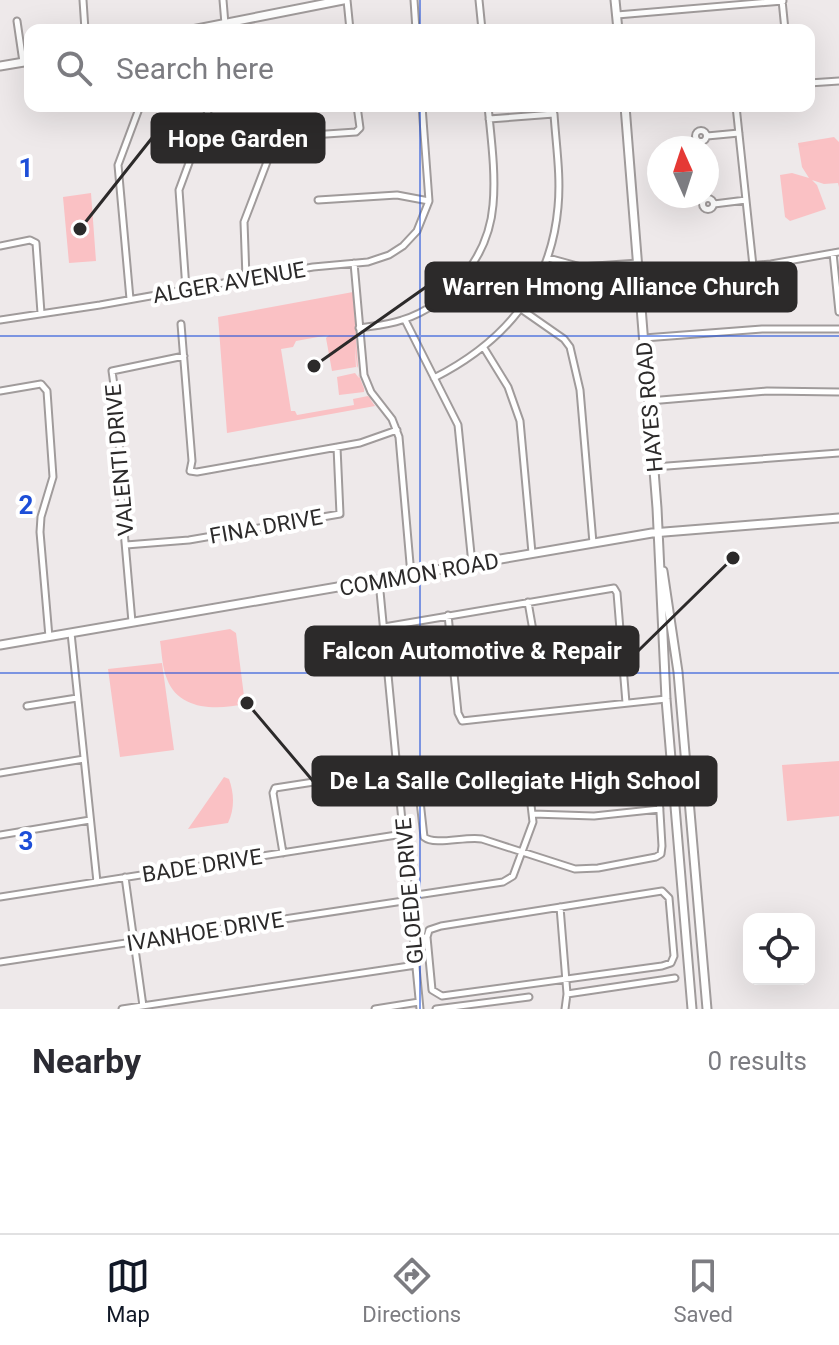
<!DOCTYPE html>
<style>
:root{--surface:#fff;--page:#f7f7f7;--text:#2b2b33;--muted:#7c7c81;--line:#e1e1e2;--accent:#111827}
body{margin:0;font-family:Roboto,sans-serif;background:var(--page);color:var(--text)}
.controls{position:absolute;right:24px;bottom:24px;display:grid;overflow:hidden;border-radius:16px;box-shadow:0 8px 32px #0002}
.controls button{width:72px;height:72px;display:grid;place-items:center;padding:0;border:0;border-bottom:2px solid var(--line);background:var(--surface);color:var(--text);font:40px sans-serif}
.compass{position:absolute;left:647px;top:136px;width:72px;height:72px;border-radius:50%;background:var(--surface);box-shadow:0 8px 32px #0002;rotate:357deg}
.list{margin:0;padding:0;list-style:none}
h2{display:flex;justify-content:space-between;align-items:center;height:104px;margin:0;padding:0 32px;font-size:34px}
h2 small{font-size:26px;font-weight:400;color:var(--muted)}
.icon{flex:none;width:44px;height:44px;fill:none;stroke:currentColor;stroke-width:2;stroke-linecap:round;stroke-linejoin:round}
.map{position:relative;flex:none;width:839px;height:1009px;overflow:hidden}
.search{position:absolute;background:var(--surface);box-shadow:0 8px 32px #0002;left:24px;right:24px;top:24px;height:88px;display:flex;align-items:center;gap:20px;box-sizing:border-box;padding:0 28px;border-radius:16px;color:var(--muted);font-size:30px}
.sheet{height:224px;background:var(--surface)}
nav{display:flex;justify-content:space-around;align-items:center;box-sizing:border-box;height:112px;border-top:2px solid var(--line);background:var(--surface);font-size:22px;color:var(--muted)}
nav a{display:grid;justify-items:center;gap:4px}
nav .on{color:var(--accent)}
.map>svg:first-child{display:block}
.green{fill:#fac1c4}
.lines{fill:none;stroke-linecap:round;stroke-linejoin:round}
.street-casing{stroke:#a09b9b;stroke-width:9}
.secondary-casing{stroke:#a09b9b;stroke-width:11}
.street{stroke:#fff;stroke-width:5}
.secondary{stroke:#fff;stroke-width:7}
.grid{fill:none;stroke:#1d4ed8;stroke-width:2;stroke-opacity:0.55}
.labels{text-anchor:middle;stroke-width:8;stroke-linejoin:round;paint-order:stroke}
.street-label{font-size:22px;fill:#2c2a2a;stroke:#fff}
.grid-label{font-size:26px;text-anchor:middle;font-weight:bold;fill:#1d4ed8;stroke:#fff;stroke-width:8;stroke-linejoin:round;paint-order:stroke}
.leader{fill:none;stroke:#2c2a2a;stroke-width:3}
.callout-dot{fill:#2c2a2a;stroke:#fff;stroke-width:3}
.callout{fill:#2c2a2a;stroke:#2c2a2a;stroke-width:3}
.callout-label{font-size:24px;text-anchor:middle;font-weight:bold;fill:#fff}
</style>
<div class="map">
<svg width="839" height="1009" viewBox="0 0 839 1009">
<rect width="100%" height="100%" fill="#eee9ea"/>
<path class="green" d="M834 137 839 142V187L838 183 824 184 812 180 817 185 826 209 790 221 785 217 780 175 792 173 809 178 802 167 798 143Z
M91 193 96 261 69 263 63 197Z
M353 292 358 366 357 368 355 346 356 367 332 371 326 338 329 335 296 341 293 347 281 349 291 411H295L297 415 354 405 353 399 368 396 381 407 370 399 375 406 227 433 218 317Z
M355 373 359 378 358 373 365 391 364 389V392L339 395 337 377Z
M230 629 236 633 245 704C217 710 179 711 167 679 162 667 162 653 160 641Z
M162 663 174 750 120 757 108 669Z
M839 761V816L787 821 782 765Z
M224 777 229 779C234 793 235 808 228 823L188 829Z"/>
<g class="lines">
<defs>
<path id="street" d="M83 0 85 30
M223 0 225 24
M347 0 350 30
M414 0 416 30
M479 0 482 30
M782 0 785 30
M617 15 783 1
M17 21 23 62
M809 83 839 81
M736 106 753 266
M695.5 136a5.5 5.5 0 1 1 11 0a5.5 5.5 0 1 1-11 0Z
M707 136 739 133
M702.5 204a5.5 5.5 0 1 1 11 0a5.5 5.5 0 1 1-11 0Z
M318 200 397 195 429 201
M714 204 746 200
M0 246 30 240 36 243 41 313
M833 253 839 312
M548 258 581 267 638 263
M354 263 364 375 371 392 392 419 399 437 411 575
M639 275 771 264 839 252
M246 278 244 222 275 141 282 137 356 132 360 128 357 106
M186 289 179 190 210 106
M130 299 118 165 140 106
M521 309 564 339 570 347 580 390 593 543
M0 320 100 305 313 267 368 262 389 255 403 246 417 231 429 201 422 106
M405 320 458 425 472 564
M181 324 192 461 190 471 197 472 360 443 397 430
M359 328C373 326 388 325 402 320 450 305 489 256 493 205 496 173 491 138 488 106
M644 338 762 329H839
M484 348 508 387 520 421 532 553
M434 378C505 342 551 287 558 207 561 176 556 145 554 114L489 119
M0 391 41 384 47 391 53 477 41 517 40 532 49 637
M649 401 767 391 839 392
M654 467 839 453
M126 545 189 540 340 514 337 447
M379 581 420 1009
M528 602 535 642
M448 615 458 713 462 721 666 699
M132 622 120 485 119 421 112 371 184 356
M384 627 614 588 617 593 626 703
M71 633 97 882
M27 706 77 698
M657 762 662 846 661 854 656 857 598 868 575 869 482 839C465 836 435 846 424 837L420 801 425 792 433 787 488 784 595 766 653 761 660 765 672 764
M0 773 84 759
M533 814 594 816 660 809
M0 835 90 820
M283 853 273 793 275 788 398 769
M125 877 143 1006
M410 896 503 882 513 876 533 822 531 805 522 778
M0 897 403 834
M560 907 567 994
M413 939 427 937 429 930 441 926 662 891 669 898 674 956 671 963 662 966 442 996 432 990 427 937
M0 962 410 900
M122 1009 416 965
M375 1009 419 1002
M436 1009 529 997
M565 1009 567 994 675 978"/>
<path id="secondary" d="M615 0 618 30
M192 30 343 0
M0 66 30 61
M625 106 657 508 666 699 692 1009
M663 571 678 672 707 1009
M0 645 652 533 839 518"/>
</defs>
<use href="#street" class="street-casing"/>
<use href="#secondary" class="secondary-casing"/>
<use href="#street" class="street"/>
<use href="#secondary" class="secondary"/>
</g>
<path class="grid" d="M420 0V30M420 106V1009M0 336H839M0 673H839"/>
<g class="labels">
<g class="street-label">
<text transform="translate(229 282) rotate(-10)" y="8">ALGER AVENUE</text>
<text transform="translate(649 407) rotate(-95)" y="8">HAYES ROAD</text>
<text transform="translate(119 460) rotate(-95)" y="8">VALENTI DRIVE</text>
<text transform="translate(266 526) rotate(-10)" y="8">FINA DRIVE</text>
<text transform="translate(419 574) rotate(-10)" y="8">COMMON ROAD</text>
<text transform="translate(202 865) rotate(-9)" y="8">BADE DRIVE</text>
<text transform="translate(409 891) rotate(-95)" y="8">GLOEDE DRIVE</text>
<text transform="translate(205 931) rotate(-9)" y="8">IVANHOE DRIVE</text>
</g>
</g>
<g class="grid-label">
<text x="26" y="177">1</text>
<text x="26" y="514">2</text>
<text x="26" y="850">3</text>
</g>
<path class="leader" d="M80 229L152 138M314 366L426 287M733 558L638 651M247 703L313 781"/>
<g class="callout-dot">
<circle cx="80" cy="229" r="8"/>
<circle cx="314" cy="366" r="8"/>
<circle cx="733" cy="558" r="8"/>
<circle cx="247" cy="703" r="8"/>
</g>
<g class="callout">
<rect x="152" y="114" width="172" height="48" rx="8"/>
<rect x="426" y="263" width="370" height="48" rx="8"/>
<rect x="306" y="627" width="332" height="48" rx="8"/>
<rect x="313" y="757" width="403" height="48" rx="8"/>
</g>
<g class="callout-label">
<text x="238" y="147">Hope Garden</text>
<text x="611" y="295">Warren Hmong Alliance Church</text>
<text x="472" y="659">Falcon Automotive &amp; Repair</text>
<text x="515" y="789">De La Salle Collegiate High School</text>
</g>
</svg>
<div class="controls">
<button><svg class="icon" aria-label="locate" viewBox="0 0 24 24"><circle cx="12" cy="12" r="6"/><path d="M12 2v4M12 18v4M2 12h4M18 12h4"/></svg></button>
</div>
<svg class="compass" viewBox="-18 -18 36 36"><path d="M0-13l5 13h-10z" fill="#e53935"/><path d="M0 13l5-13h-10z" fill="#7c7c81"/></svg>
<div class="search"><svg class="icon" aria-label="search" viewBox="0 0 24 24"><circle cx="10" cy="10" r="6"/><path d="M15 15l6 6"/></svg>Search here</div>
</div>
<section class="sheet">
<h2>Nearby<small>0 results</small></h2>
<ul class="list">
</ul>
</section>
<nav>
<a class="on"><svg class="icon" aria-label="map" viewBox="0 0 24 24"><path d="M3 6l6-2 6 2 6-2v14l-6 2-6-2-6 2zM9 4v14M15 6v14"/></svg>Map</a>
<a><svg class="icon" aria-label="directions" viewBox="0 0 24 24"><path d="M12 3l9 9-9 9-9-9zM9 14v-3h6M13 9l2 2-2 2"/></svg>Directions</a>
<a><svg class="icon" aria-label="saved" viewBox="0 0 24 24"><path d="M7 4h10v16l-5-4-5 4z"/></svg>Saved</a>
</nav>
